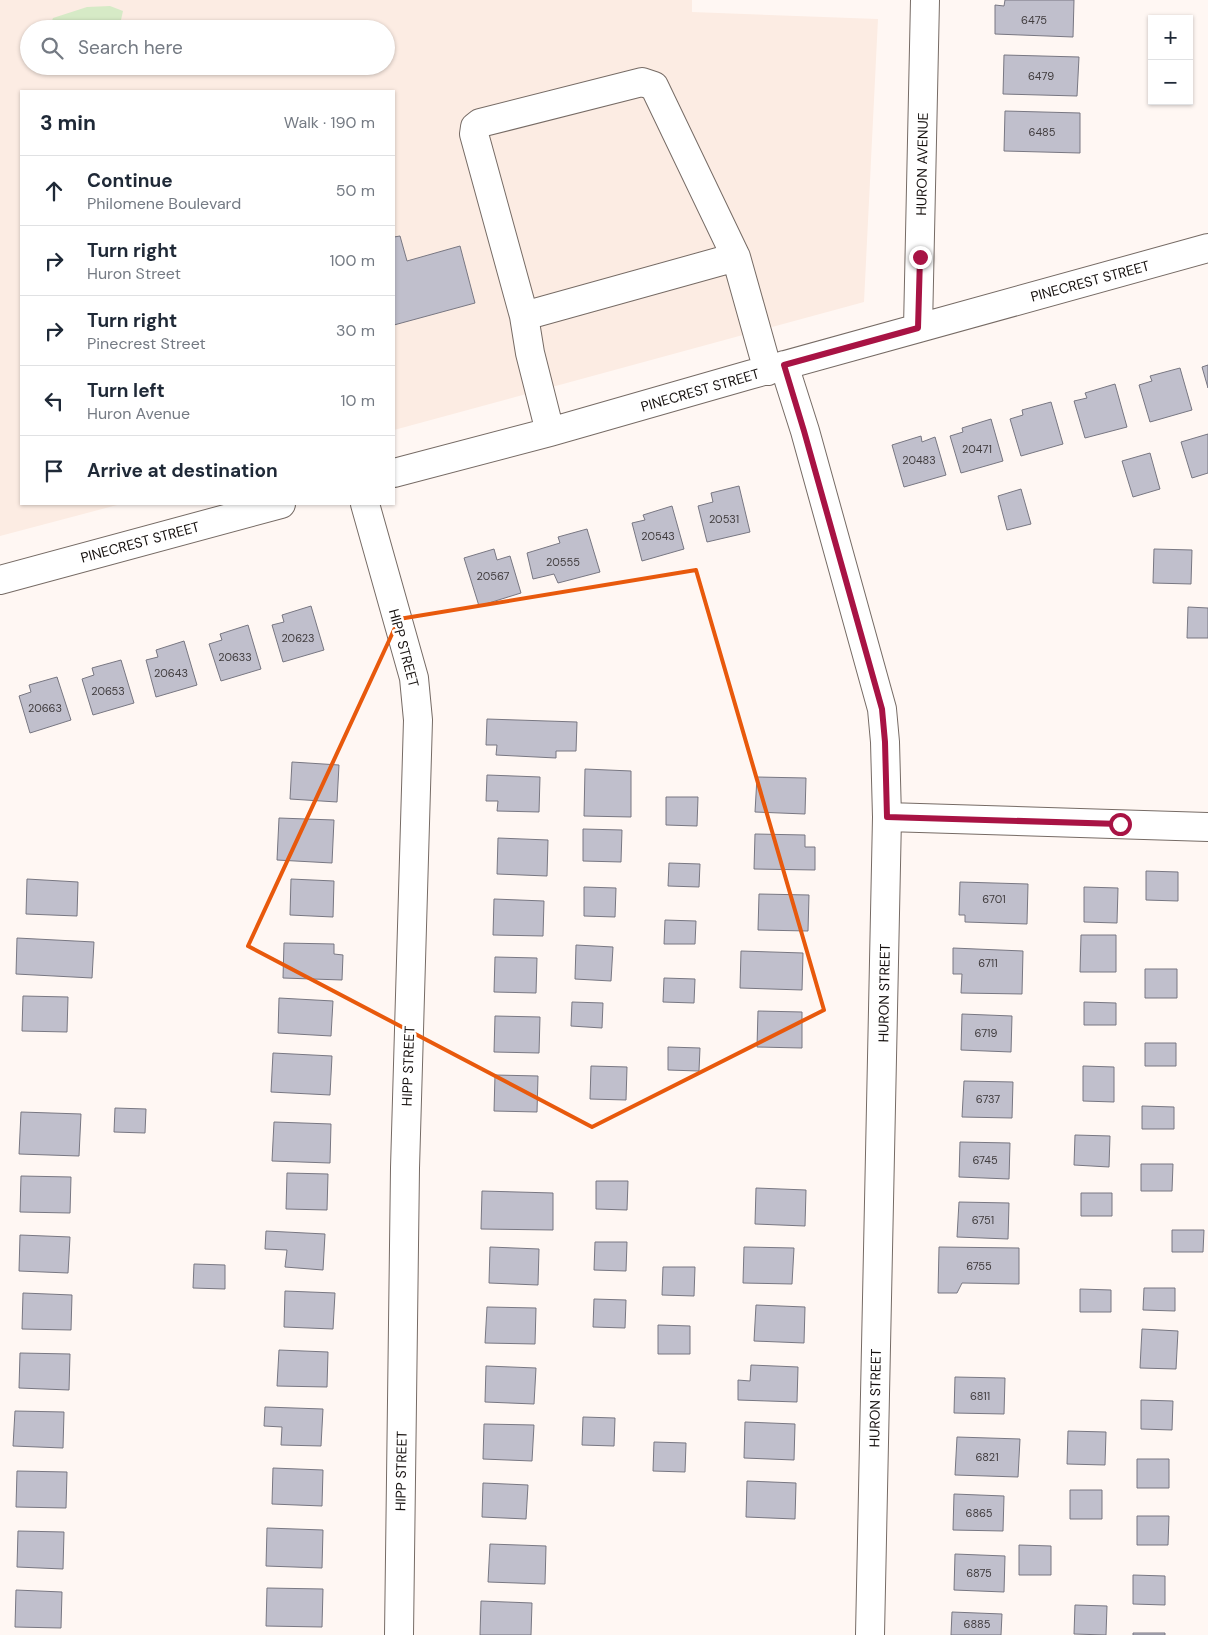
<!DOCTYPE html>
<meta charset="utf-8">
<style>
:root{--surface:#fff;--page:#f6f6f7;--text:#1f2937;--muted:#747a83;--line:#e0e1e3}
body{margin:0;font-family:"DM Sans",sans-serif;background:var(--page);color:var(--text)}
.controls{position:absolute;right:15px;top:15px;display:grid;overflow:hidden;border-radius:0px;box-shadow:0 1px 4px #0004}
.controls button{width:45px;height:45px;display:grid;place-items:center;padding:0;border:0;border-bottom:1px solid var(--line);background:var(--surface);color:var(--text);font:25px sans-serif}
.stop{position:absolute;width:15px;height:15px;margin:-11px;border:4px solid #a81344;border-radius:50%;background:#fff}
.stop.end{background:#a81344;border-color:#fff;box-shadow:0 1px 5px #0008}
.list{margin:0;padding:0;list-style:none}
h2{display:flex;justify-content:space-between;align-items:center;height:65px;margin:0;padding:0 20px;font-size:21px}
h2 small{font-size:16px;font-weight:400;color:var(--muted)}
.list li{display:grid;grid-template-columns:32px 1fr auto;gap:15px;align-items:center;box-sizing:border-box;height:70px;padding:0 20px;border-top:1px solid var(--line)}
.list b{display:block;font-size:19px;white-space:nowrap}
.list p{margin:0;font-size:16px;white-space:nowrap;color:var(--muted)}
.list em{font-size:16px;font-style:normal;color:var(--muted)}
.icon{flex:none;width:28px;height:28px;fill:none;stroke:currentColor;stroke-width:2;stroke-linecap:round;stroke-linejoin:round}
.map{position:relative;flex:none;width:1208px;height:1635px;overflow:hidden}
.search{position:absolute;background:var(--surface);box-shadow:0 1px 4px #0004;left:20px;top:20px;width:375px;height:55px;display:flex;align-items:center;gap:12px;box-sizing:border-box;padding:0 18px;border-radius:28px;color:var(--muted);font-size:19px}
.panel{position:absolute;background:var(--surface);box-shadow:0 1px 4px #0004;left:20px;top:90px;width:375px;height:415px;border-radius:0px}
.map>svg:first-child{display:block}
.built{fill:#fcece3;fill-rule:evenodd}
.park{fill:#d6eac6}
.building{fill:#c0bfcc;stroke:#787782}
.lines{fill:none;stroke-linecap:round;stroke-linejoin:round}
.minor-casing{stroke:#766b65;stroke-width:30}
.minor{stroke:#fff;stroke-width:28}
.route{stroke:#a81344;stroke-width:6}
.marked{fill:none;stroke:#e8590c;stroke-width:4;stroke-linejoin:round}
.labels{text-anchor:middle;stroke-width:5;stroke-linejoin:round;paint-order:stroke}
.number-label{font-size:11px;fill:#403c3e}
.street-label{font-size:14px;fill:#16110f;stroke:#fff}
</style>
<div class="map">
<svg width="1208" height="1635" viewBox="0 0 1208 1635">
<rect width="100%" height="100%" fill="#fff7f3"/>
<path class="built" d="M0 0H692V12L878 19 864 302 394 430V91H21V504H121L0 536ZM29 29H386V66H29Z"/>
<path class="park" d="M110 6 123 11 119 29H49L53 18 87 7Z"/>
<path class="building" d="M1005 0H1074L1073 37 995 34V5L1004 6Z
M1004 55 1079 57 1077 96 1003 94Z
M1005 111 1080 113V153L1004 151Z
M400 236 407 261 460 246 475 303 394 325V237Z
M1208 365V388L1202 367Z
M1180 368 1192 410 1150 422 1139 385 1152 381 1150 376Z
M1115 384 1127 427 1085 438 1074 401 1087 398 1085 393Z
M1051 402 1063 444 1021 456 1010 419 1023 415 1022 410Z
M991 419 1003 461 961 473 950 436 963 432 962 428Z
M1208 434V473L1192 478 1181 442Z
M921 436 922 442 935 437 946 475 904 487 892 445Z
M1150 453 1160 489 1133 497 1122 461Z
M739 486 750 532 707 542 698 506 713 502 711 493Z
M1021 489 1031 524 1007 530 998 496Z
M672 506 684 549 642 561 632 523 645 520 643 515Z
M587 529 600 572 558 583 554 574 533 579 527 553 560 543 558 537Z
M494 549 497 560 510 556 521 593 479 606 464 558Z
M1154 549 1192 550 1191 584 1153 583Z
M311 606 324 650 283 662 272 625 284 622 282 615Z
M1188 607 1208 608V638H1187Z
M248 625 261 669 221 681 209 644 222 640 220 634Z
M184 641 197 685 156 697 146 660 158 657 156 650Z
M121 660 134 703 93 715 82 679 94 675 92 668Z
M57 677 71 720 30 733 19 696 31 692 29 685Z
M487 719 577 722 576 751H556V758L496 755 497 745H486Z
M292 762 339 765 337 802 290 799Z
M585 769 631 771V817L584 816Z
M487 775 540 777 539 812 497 811 498 801H486Z
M757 777 806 778 805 814 755 812Z
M666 797H698L697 826 666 825Z
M279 818 334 820 332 863 277 860Z
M583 829 622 830 621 862 583 861Z
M755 834 805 835V847H815V870L754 869Z
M498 838 548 840 547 876 497 874Z
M669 863 700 864 699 887 668 886Z
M1146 871 1178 872V901L1146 900Z
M27 879 78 882 77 916 26 914Z
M291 879 334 881 333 917 290 915Z
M960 882 1028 884 1027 924 965 922V915H959Z
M584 887 616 888 615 917 584 916Z
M1084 887 1118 888 1117 923 1084 922Z
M759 894 809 895 808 931 758 930Z
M494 899 544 901 543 936 493 935Z
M665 920 696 921 695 944H664Z
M1081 935H1116V972H1080Z
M17 938 94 942 92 978 16 974Z
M284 943 334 944V954L343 955 342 980 283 978Z
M576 945 613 947 611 981 575 979Z
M953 948 1023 951 1022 994 961 993 962 974H953Z
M741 951 803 953 802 990 740 988Z
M495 957 537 958 536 993 494 992Z
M1145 969H1177V998H1145Z
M664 978 695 979 694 1003 663 1002Z
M23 996 68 997 67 1032 22 1031Z
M279 998 333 1001 331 1036 278 1033Z
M572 1002 603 1003 602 1028 571 1026Z
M1084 1002 1116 1003V1025H1084Z
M758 1011 802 1012V1048L757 1047Z
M962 1014 1012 1016 1011 1052 961 1050Z
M495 1016 540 1017 539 1053 494 1052Z
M1145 1043H1176V1066H1145Z
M668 1047 700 1048 699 1071 668 1070Z
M273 1053 332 1056 330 1095 271 1092Z
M591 1066 627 1067 626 1100 590 1099Z
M1083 1066 1114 1067V1102L1083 1101Z
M495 1075 538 1076 537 1112 494 1111Z
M964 1081 1013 1082 1012 1118 962 1117Z
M1142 1106 1174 1107V1129H1142Z
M115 1108 146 1109 145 1133 114 1132Z
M21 1112 81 1114 79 1156 19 1154Z
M274 1122 331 1124 330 1163 272 1161Z
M1075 1135 1110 1136 1109 1167 1074 1165Z
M960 1142 1010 1143 1009 1179 959 1177Z
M1141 1164H1173L1172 1191H1141Z
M287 1173 328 1174 327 1210 286 1209Z
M21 1176 71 1177 70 1213 20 1212Z
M596 1181H628L627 1210 596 1209Z
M756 1188 806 1190 805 1226 755 1224Z
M482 1191 553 1193V1230L481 1229Z
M1081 1193H1112V1216H1081Z
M959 1202 1009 1203 1008 1239 957 1237Z
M1172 1230H1204L1203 1252H1172Z
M266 1231 325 1234 323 1270 285 1267 287 1250 265 1249Z
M20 1235 70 1237 68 1273 19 1271Z
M595 1242H627L626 1271 594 1270Z
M490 1247 539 1249 538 1285 489 1283Z
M744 1247 794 1248 792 1284 743 1283Z
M939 1247 1019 1248V1284L962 1283 957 1293H938Z
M194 1264 225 1265V1289L193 1288Z
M663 1267H695L694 1296 662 1295Z
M1144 1288H1175V1311L1143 1310Z
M1080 1289 1111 1290V1312H1080Z
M285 1291 335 1293 333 1329 284 1327Z
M23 1293 72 1295 71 1330 22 1329Z
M594 1299 626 1300 625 1328 593 1327Z
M756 1305 805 1307 804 1343 754 1341Z
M487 1307 536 1308 535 1344 485 1343Z
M658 1325 690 1326V1354H658Z
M1142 1329 1178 1331 1176 1369 1140 1368Z
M279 1350 328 1352 327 1387 277 1386Z
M20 1353 70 1354 69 1390 19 1388Z
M751 1365 798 1367 797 1402 738 1400V1380L750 1381Z
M486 1366 536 1368 534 1404 485 1402Z
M955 1377 1005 1378 1004 1414 954 1413Z
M1141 1400 1173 1401 1172 1430 1141 1429Z
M265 1407 323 1409 321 1446 281 1445 282 1427 264 1426Z
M15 1411 64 1412 63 1448 13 1446Z
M583 1417 615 1418 614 1446 582 1445Z
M745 1422 795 1424 794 1460 744 1458Z
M484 1424 534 1425 532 1461 483 1459Z
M1068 1431 1106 1432 1105 1465 1067 1464Z
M957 1437 1020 1439 1018 1477 955 1475Z
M654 1442 686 1443 685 1472 653 1471Z
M1137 1459H1169V1488H1137Z
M273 1468 323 1470 322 1506 272 1504Z
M17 1471 67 1472 66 1508 16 1507Z
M747 1481 796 1483 795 1519 746 1517Z
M483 1483 528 1485 526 1519 482 1517Z
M1070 1490H1102V1519H1070Z
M954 1494 1004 1496 1003 1531 953 1530Z
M1137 1516H1169L1168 1545H1137Z
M267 1528 323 1530 322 1568 266 1566Z
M18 1531 64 1532 63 1569 17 1567Z
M490 1544 546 1546 545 1584 488 1582Z
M1019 1545 1051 1546V1575H1019Z
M955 1554 1005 1556 1004 1592 954 1590Z
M1133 1575 1165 1576V1605L1133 1604Z
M267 1588 323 1589 322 1627 266 1626Z
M16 1590 62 1592 61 1628 15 1627Z
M481 1601 532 1603 531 1635H480Z
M1075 1605 1107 1606 1106 1635 1074 1634Z
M952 1612 1002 1614 1001 1635H951Z
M1133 1633H1165V1635H1133Z"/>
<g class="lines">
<defs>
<path id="minor" d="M524 316 736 257
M918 328 925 0
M784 365 805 431 882 709 885 742 887 817 870 1635
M550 432 530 353 524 316 474 134 475 127 480 123 642 82 654 86 736 257 768 371
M394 473 550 432 749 375 1208 248
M365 504 414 678 418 720 405 1168 399 1635
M0 580 281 504
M887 817 1208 827"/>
</defs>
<use href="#minor" class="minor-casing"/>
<use href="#minor" class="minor"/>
</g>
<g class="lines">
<path class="route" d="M920 257 918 328 784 365 804 431 882 709 885 742 887 817 1120 824"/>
</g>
<path class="marked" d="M696 570 824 1010 592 1127 248 946 399 619Z"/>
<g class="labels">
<g class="number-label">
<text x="1034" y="24">6475</text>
<text x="1041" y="80">6479</text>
<text x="1042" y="136">6485</text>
<text x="977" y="453">20471</text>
<text x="919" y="464">20483</text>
<text x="724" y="523">20531</text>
<text x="658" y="540">20543</text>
<text x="563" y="566">20555</text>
<text x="493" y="580">20567</text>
<text x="298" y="642">20623</text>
<text x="235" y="661">20633</text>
<text x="171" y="677">20643</text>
<text x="108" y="695">20653</text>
<text x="45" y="712">20663</text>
<text x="994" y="903">6701</text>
<text x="988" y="967">6711</text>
<text x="986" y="1037">6719</text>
<text x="988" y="1103">6737</text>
<text x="985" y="1164">6745</text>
<text x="983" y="1224">6751</text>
<text x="979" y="1270">6755</text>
<text x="980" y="1400">6811</text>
<text x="987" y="1461">6821</text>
<text x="979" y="1517">6865</text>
<text x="979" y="1577">6875</text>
<text x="977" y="1628">6885</text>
</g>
<g class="street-label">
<text transform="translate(922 164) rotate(-89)" y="5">HURON AVENUE</text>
<text transform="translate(1090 281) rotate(-15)" y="5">PINECREST STREET</text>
<text transform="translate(700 390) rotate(-16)" y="5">PINECREST STREET</text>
<text transform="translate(140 542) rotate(-15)" y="5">PINECREST STREET</text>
<text transform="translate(404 648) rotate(75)" y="5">HIPP STREET</text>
<text transform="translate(884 993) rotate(-89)" y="5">HURON STREET</text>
<text transform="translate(408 1066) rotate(-88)" y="5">HIPP STREET</text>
<text transform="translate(875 1398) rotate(-89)" y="5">HURON STREET</text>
<text transform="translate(401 1471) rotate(-89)" y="5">HIPP STREET</text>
</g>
</g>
</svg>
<div class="controls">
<button>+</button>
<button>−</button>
</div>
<div class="stop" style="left:1120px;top:824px"></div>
<div class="stop end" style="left:920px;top:257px"></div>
<div class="search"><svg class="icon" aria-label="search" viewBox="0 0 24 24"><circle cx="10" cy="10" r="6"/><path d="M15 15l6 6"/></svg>Search here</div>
<section class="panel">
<h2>3 min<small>Walk · 190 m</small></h2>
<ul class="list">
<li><svg class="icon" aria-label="ahead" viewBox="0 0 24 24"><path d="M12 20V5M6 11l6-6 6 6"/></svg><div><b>Continue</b><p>Philomene Boulevard</p></div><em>50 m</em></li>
<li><svg class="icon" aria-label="right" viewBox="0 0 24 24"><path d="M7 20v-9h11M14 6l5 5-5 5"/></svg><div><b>Turn right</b><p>Huron Street</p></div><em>100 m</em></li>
<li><svg class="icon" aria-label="right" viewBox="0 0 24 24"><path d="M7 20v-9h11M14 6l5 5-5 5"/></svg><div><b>Turn right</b><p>Pinecrest Street</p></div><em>30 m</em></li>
<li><svg class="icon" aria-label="left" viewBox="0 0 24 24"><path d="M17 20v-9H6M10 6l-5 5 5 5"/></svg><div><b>Turn left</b><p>Huron Avenue</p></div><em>10 m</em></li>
<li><svg class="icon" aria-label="arrive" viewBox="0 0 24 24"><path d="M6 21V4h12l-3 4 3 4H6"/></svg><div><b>Arrive at destination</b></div></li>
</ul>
</section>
</div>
